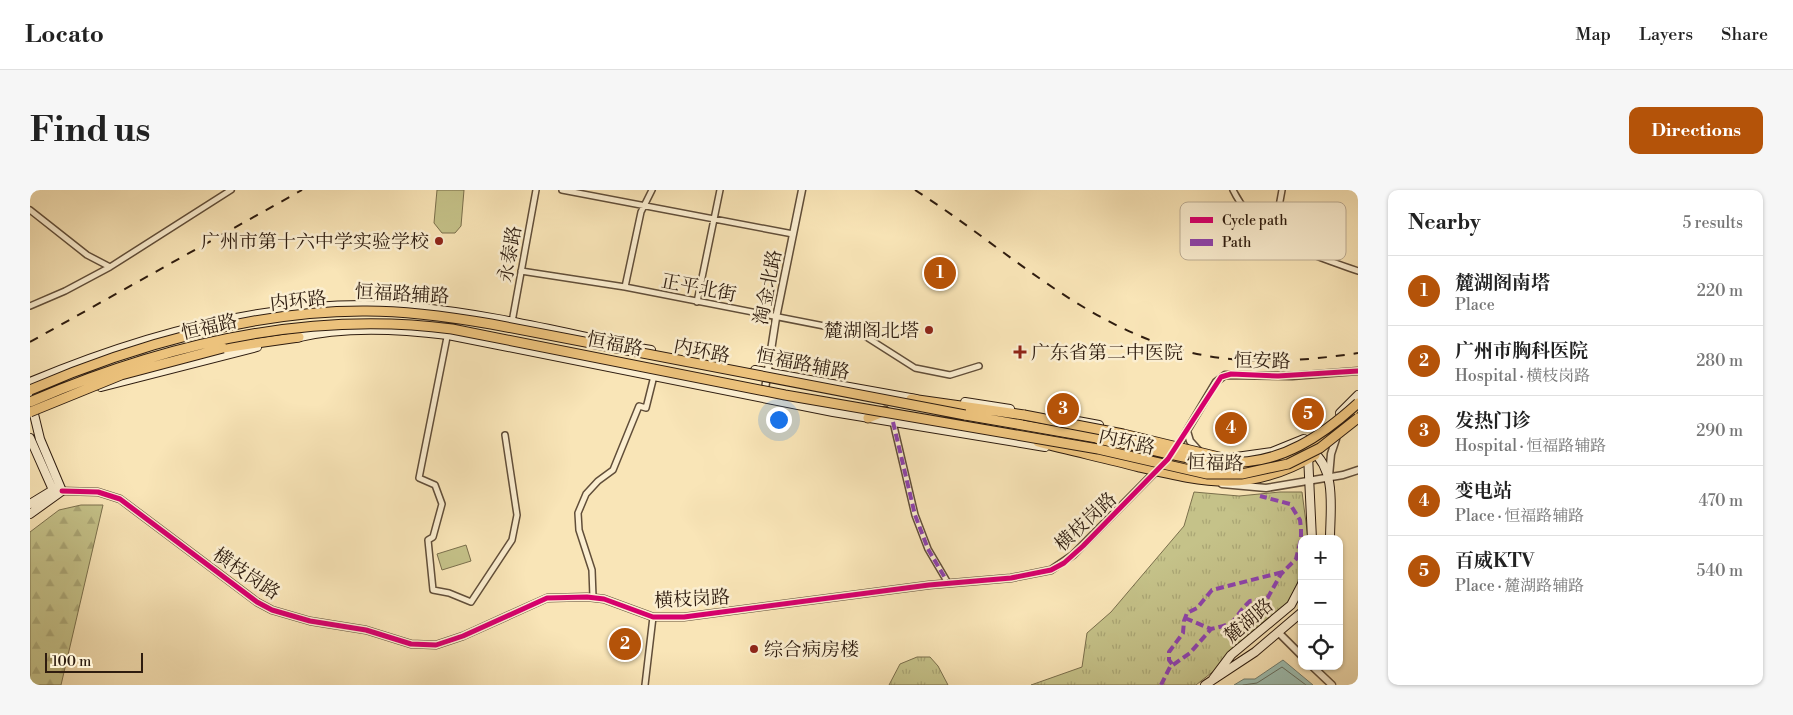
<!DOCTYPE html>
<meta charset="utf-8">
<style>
:root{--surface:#fff;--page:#f6f6f6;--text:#222;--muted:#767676;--line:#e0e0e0;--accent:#b45309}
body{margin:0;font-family:"Libre Bodoni","Noto Serif SC",serif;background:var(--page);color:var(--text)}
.controls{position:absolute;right:15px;bottom:15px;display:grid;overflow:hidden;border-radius:10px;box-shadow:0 1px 4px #0004}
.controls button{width:45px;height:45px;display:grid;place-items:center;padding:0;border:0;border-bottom:1px solid var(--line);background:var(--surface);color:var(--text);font:25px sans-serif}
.scale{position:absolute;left:15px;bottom:12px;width:98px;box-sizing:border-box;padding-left:5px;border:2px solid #2e1c0f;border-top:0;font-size:14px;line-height:18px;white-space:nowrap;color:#2e1c0f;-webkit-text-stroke:4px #fbeed0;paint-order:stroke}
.you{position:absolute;left:748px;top:229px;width:18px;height:18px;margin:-12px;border:4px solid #fff;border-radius:50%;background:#1a73e8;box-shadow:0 0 0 8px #1a73e833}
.badge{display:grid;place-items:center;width:32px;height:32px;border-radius:50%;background:var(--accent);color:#fff;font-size:16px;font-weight:700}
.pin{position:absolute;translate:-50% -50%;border:2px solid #fff;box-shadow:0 1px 5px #0006}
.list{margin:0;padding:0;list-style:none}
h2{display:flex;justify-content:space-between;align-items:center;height:65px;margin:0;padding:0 20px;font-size:21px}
h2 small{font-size:16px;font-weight:400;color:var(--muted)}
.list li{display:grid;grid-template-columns:32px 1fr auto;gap:15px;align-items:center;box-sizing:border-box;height:70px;padding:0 20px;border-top:1px solid var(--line)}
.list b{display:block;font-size:19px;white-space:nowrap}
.list p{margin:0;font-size:16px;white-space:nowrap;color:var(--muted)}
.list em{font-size:16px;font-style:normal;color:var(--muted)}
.icon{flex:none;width:28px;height:28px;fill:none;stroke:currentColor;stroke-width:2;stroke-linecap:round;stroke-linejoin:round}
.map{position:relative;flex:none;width:1328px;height:495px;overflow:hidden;border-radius:10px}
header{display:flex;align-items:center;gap:30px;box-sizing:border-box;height:70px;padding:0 25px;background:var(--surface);border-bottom:1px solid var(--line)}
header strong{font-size:24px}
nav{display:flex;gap:28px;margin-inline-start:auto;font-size:18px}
.intro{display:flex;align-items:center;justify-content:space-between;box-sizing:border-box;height:120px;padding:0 30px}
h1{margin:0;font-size:35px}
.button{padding:12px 22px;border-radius:10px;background:var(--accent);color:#fff;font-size:18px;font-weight:700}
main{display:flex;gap:30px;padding:0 30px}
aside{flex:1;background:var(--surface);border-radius:10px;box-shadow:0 1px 4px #0004}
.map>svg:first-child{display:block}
.grass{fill:url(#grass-tufts);stroke:#7a6f4c}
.forest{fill:url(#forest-firs);stroke:#7a6f4c}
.garden{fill:#c5c289;stroke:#7a6f4c}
.water{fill:#9ebfb2;stroke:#717e71}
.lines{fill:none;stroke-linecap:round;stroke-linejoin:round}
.shore{stroke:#666e60;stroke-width:1}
.minor-casing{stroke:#614e39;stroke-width:8}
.tertiary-casing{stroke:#614e39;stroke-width:9}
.secondary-casing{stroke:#2e1c0f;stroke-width:10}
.primary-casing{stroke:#2e1c0f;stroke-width:11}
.trunk-casing{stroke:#2e1c0f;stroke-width:11}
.minor{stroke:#fbeed0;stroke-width:5}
.tertiary{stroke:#fbeed0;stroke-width:6}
.secondary{stroke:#fbeed0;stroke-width:8}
.primary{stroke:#ecc27c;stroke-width:9}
.trunk{stroke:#ecc27c;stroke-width:9}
.rail{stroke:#2e1c0f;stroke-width:2;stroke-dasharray:9 9;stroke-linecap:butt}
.trunk-bridge-casing{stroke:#2e1c0f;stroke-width:11;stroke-linecap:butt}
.trunk-bridge{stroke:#ecc27c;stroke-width:9}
.quiet{stroke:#8e44ad;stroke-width:4;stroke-dasharray:8 4;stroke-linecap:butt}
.cycleway-casing{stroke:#fbeed0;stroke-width:8}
.cycleway{stroke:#d6006c;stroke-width:5}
.poi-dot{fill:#8f2418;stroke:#fbeed0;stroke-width:2}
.labels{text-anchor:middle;stroke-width:5;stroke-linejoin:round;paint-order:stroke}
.poi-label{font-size:19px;fill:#2e1c0f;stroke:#fbeed0;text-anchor:end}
.street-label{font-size:19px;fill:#2e1c0f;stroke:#fbeed0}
.key{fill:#fbeed0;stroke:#beaf96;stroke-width:1}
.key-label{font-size:14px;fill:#2e1c0f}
</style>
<header>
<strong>Locato</strong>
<nav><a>Map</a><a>Layers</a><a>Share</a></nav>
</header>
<div class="intro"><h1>Find us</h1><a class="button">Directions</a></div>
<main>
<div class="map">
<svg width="1328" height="495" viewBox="0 0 1328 495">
<defs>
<pattern id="grass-tufts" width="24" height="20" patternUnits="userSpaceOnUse" patternTransform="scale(1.25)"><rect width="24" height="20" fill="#c5c289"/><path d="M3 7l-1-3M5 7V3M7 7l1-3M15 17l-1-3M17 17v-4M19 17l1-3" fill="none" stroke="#aaa675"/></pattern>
<pattern id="forest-firs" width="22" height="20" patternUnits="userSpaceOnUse" patternTransform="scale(1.25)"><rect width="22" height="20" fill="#c5c289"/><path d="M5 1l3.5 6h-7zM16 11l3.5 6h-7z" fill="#aaa675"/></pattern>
</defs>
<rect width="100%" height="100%" fill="#f9e5b7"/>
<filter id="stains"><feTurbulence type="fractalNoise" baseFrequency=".004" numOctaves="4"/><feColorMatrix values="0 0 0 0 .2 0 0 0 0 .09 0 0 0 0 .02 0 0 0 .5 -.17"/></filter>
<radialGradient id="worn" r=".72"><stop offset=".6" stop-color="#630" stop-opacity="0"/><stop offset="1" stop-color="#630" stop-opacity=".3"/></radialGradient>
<path class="grass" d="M1164 302 1209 306 1250 302H1272L1278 348 1272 349V372L1266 400 1248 430 1166 495H1001L1052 477 1057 443 1081 422 1154 336Z
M887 467H900L908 476 918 495H859L870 474Z"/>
<path class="forest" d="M51 315H73L31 495H0V342L29 320Z"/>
<path class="garden" d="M407 0H434L431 36 425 43H412L404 33Z
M436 355 441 371 412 380 407 364Z"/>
<path class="water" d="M1253 470 1283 495H1204L1214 489H1225Z"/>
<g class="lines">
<path class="shore" d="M1213 495 1227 493 1252 477 1276 495"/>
<defs>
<path id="minor" d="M532 0 763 44
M1203 0C1226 48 1282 65 1328 81
M0 20 57 65 80 77 201 0
M1244 44 1252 0
M491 81 595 97 830 143 885 178 920 185 949 176
M595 97 611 22 622 0
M667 112 690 0
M0 116 35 101 80 77
M421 127 389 288 405 295 412 314 403 347 398 350 403 400 419 403 441 412 482 350 487 325 475 245
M482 132 506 0
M863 232 885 325 898 359 918 393
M563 407 562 380 549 340 548 323 556 304 568 291 583 280 609 216 616 218 624 186
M615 495 623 427"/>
<path id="tertiary" d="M735 199 746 128 772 0
M1157 241 1160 251 1169 261
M1146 259 1186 192 1195 185 1262 186 1328 181
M1299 286 1301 264 1306 249
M1192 294 1236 298 1313 285 1328 280
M32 301 68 302 90 309 227 412 242 420 280 431 336 440 381 454 406 455 433 446 517 408 557 407 574 409 623 427H654L899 395 981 388 1021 380 1043 365 1129 278
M1249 443 1272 466
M1282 476 1302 495"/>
<path id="secondary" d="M265 148C314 136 368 139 418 145L803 222 1015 257
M725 180 886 209
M0 192C119 142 252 106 382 117 462 124 542 145 621 160
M71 197 227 157
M935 212 980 219
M2 216 10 249 32 301
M1310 223 1328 205
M1026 227 1069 235
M0 248 23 300
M1282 261C1307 280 1300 321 1300 349
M1278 265 1282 349
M1199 268 1242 262 1274 249
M0 314 23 300H28
M0 324 32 301
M1183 489 1201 465 1261 415 1272 394
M1175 495 1225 462 1272 422"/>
<path id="primary" d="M838 228 855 221
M1008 252C1042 261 1075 268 1109 277 1178 293 1220 303 1285 265
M1070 252C1143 270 1217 299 1285 254 1300 244 1315 233 1325 218"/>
<path id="trunk" d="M193 158 269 147
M881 209 994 225
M935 225 1084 251"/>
</defs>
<use href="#minor" class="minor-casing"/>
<use href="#tertiary" class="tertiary-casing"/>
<use href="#secondary" class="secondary-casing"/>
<use href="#primary" class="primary-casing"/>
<use href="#trunk" class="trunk-casing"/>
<use href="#minor" class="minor"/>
<use href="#tertiary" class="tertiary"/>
<use href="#secondary" class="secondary"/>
<use href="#primary" class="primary"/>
<use href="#trunk" class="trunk"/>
<path class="rail" d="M885 0C970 54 1048 131 1147 159 1206 176 1268 172 1328 163
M0 152 272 0"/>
<defs>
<path id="trunk-bridge" d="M0 200C101 156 226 120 337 121 379 121 420 127 461 134L935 225
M0 212C132 155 278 120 422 139L755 205 1068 259 1177 284H1212L1258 274 1290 258 1328 228
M0 222 91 185 193 158
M994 225 1093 244 1197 269
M1084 251C1191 277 1239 294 1328 213"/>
</defs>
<use href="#trunk-bridge" class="trunk-bridge-casing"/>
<use href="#trunk-bridge" class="trunk-bridge"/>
<path class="quiet" d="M863 232 885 325 898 359 918 393
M1155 428 1181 439
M1142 474 1139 470V462L1153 443 1154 431 1157 423 1167 418 1182 400 1253 382
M1131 495 1140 477 1160 463 1181 439C1212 432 1200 430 1220 411L1237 409 1251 384 1266 369 1271 349V338L1270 330 1260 314 1230 306"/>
<defs>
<path id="cycleway" d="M32 301 68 302 90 309 227 412 242 420 280 431 336 440 381 454 406 455 433 446 517 408 557 407 574 409 623 427H654L899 395 981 388 1021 380 1034 373 1053 356 1138 269 1191 187 1201 184 1248 186 1328 181"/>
</defs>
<use href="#cycleway" class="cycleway-casing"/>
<use href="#cycleway" class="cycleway"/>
</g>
<g class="poi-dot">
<circle cx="409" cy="51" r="5"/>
<circle cx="899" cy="140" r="5"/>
<path d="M987.5 154.5h5v5h5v5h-5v5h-5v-5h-5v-5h5z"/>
<circle cx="724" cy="459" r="5"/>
</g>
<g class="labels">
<g class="poi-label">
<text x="399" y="58">广州市第十六中学实验学校</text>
<text x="889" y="147">麓湖阁北塔</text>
<text x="1001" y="169" text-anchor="start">广东省第二中医院</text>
<text x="734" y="466" text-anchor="start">综合病房楼</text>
</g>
<g class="street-label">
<text transform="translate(479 64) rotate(-80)" y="7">永泰路</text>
<text transform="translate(669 97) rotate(11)" y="7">正平北街</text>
<text transform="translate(737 97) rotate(-79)" y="7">淘金北路</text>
<text transform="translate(372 103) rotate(3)" y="7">恒福路辅路</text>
<text transform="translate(268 110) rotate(-6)" y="7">内环路</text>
<text transform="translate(179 136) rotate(-13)" y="7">恒福路</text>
<text transform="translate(585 153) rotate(11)" y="7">恒福路</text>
<text transform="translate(672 160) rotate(11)" y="7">内环路</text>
<text transform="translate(1232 170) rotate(1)" y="7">恒安路</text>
<text transform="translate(773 173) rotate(11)" y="7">恒福路辅路</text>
<text transform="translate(1097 251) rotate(13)" y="7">内环路</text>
<text transform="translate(1185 272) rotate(2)" y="7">恒福路</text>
<text transform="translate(1055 331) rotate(-43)" y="7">横枝岗路</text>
<text transform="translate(217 383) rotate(34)" y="7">横枝岗路</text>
<text transform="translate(662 408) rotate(-3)" y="7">横枝岗路</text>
<text transform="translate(1218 430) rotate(-40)" y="7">麓湖路</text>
</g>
</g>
<rect x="1150" y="12" width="166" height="58" rx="8" class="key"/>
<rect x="1160" y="27" width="23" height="6" fill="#d6006c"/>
<rect x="1160" y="49" width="23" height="7" fill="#8e44ad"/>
<g class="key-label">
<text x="1192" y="35">Cycle path</text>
<text x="1192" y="57">Path</text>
</g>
<rect width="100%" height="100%" filter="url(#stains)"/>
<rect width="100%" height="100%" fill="url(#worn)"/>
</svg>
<div class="controls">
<button>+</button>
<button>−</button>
<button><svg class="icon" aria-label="locate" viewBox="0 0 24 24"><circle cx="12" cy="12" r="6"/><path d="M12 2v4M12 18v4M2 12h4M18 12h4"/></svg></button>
</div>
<div class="scale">100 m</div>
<div class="you"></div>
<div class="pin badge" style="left:910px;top:83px">1</div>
<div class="pin badge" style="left:595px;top:454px">2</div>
<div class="pin badge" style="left:1033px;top:219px">3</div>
<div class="pin badge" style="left:1201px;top:238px">4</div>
<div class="pin badge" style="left:1278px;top:224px">5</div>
</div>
<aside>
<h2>Nearby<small>5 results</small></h2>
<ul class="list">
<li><span class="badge">1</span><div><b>麓湖阁南塔</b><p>Place</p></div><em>220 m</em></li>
<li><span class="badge">2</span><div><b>广州市胸科医院</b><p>Hospital · 横枝岗路</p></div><em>280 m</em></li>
<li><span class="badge">3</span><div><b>发热门诊</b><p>Hospital · 恒福路辅路</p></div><em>290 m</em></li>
<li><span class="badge">4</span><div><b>变电站</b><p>Place · 恒福路辅路</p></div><em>470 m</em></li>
<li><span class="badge">5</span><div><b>百威KTV</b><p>Place · 麓湖路辅路</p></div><em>540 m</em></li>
</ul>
</aside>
</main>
